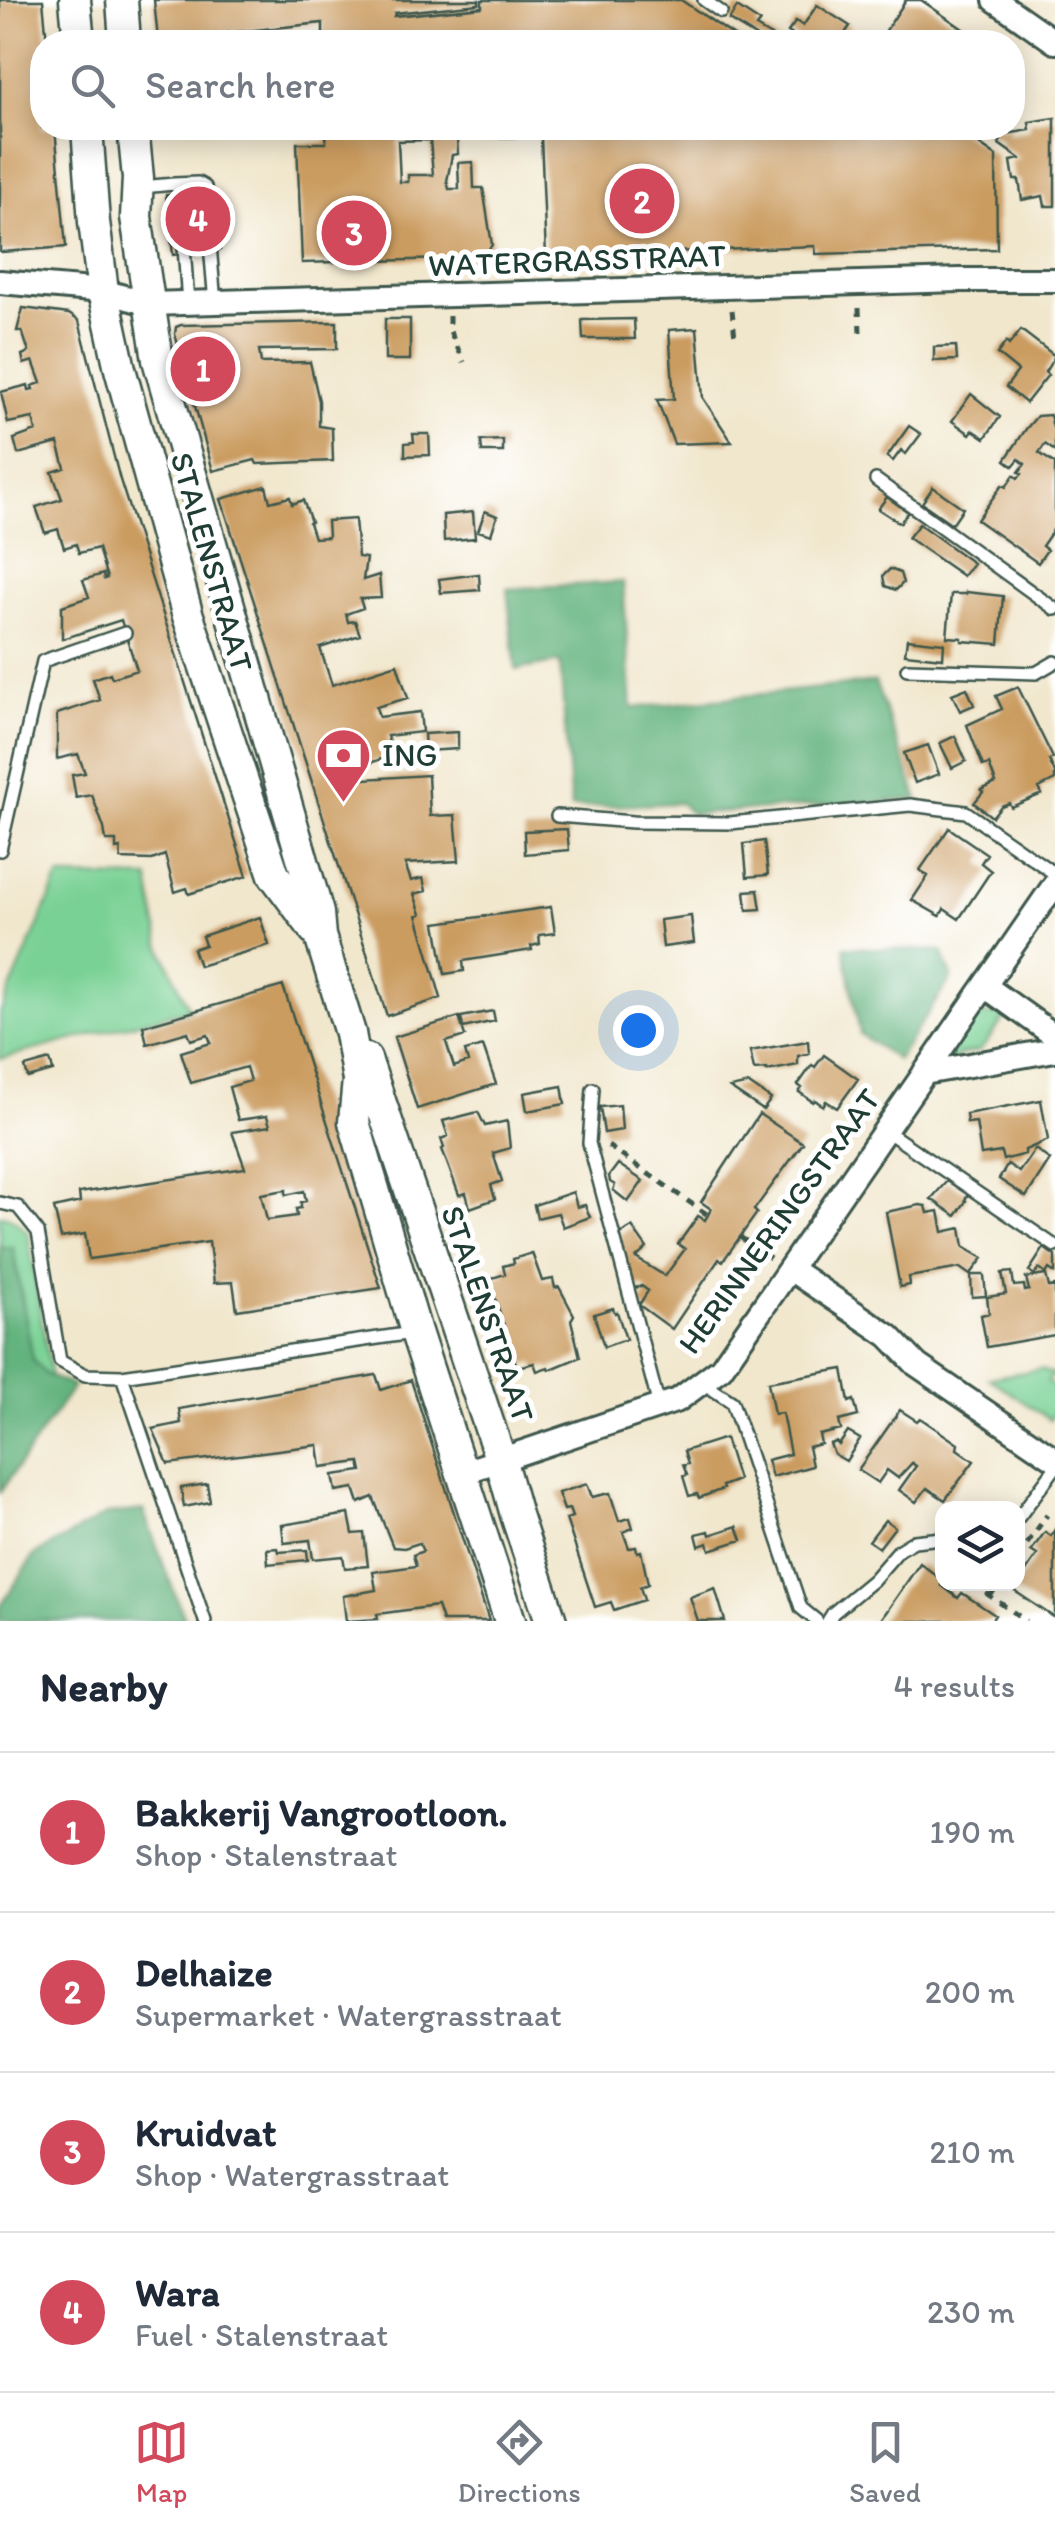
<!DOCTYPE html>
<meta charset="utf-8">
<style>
:root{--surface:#fff;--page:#f6f6f7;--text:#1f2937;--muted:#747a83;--line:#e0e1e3;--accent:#d1495b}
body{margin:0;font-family:Itim,sans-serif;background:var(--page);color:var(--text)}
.controls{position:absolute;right:30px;bottom:30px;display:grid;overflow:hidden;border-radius:20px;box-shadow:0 5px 25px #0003}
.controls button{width:90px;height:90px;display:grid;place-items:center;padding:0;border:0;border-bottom:2px solid var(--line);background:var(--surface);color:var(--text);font:50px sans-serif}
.you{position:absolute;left:638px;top:1030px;width:35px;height:35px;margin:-25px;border:8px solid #fff;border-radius:50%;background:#1a73e8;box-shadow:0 0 0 15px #1a73e833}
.badge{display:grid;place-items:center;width:65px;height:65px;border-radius:50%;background:var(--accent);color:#fff;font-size:32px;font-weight:700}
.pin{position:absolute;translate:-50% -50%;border:5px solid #fff;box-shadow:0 2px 10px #0006}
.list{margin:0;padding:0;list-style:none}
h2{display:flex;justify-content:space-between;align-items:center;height:130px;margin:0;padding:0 40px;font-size:42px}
h2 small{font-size:32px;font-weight:400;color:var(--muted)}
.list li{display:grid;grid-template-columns:65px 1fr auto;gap:30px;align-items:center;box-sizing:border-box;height:160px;padding:0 40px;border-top:2px solid var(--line)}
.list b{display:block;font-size:38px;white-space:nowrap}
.list p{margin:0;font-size:32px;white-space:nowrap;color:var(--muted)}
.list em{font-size:32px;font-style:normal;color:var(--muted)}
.icon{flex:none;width:55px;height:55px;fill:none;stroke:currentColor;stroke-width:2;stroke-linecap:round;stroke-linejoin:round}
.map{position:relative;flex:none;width:1055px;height:1621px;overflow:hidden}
.search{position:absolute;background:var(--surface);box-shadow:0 5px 25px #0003;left:30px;right:30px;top:30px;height:110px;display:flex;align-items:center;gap:25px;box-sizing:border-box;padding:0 35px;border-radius:40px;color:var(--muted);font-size:38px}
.sheet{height:770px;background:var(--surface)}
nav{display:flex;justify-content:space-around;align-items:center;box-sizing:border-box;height:140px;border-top:2px solid var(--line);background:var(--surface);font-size:28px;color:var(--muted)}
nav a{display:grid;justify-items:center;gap:5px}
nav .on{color:var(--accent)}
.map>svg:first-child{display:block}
.green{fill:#7ad195;stroke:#4c8764;stroke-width:2.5}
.forest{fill:#63b37e;stroke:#417859;stroke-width:2.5}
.building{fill:#cb9c61;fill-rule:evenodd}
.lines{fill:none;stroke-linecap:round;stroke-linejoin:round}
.service-casing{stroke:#3e564b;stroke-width:16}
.minor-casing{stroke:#3e564b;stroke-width:28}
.tertiary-casing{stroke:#3e564b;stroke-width:35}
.path{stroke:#3e564b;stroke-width:5;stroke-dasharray:8 8;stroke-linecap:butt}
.service{stroke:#fff;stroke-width:11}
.minor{stroke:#fff;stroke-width:22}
.tertiary{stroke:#fff;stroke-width:30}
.labels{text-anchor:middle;stroke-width:10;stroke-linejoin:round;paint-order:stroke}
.street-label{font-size:32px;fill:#1f3d34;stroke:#fff}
.poi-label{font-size:32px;fill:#1f3d34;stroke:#fff;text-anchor:start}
</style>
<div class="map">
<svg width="1055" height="1621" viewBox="0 0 1055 1621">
<rect width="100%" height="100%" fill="#fff"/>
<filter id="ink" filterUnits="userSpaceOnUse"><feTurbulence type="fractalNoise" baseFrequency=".01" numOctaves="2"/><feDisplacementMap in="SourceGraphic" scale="20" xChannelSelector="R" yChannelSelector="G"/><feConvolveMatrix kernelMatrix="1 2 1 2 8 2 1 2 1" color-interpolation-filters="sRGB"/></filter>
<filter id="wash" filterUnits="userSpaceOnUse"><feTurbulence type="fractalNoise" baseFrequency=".0048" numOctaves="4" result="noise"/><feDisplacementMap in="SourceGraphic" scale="40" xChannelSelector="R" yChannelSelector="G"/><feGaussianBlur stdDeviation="2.25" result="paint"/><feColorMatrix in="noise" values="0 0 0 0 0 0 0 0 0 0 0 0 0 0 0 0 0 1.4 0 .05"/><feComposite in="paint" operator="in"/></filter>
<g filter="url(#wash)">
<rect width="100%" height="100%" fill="#f1e7cd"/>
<path class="green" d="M59 877 149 878 160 944 189 1009 0 1059V1013Z
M1009 1012 980 1051 959 1055 955 1061 938 1063 970 1017Z
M0 1215C12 1215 20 1225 28 1233L51 1377 46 1375 33 1360 13 1249 0 1247Z
M1041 1369 1053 1375 1048 1382 1055 1387V1412L1050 1420 989 1378Z"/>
<path class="forest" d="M623 582 632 708 875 682 918 799 692 814 680 803 571 808 560 662 516 670 507 589Z
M844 947 942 951 952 977 897 1060 860 1034Z
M0 1247 13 1248 33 1360 46 1375 74 1386 0 1492Z
M143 1510 185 1621H0V1607L34 1555 108 1514Z"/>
<g id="blocks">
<path class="building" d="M0 0H43L47 42H42V128H55L66 247 2 252 0 251Z
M154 0H479V4L395 13 394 16 482 7V0H681L743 42H323V23L158 40Z
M906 0H921L982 42H888L881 38Z
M817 5 850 26 839 42H811L806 39 804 42 788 32 796 21 803 26Z
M737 7 760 22 756 27 781 42H765L729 20Z
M1055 118V206H1045L1043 196 1022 200 1019 180H1014L1011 161 1020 159 999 144 1001 140 982 128H1010L1006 134 1030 130 1029 122Z
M326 128H956L996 156 997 249 816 254 815 246 546 257 541 137H522L457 139 458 154 452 155 447 181 449 189H459L458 163 473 162 474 188H483L492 245 482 258 302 263 297 143H326ZM430 140 433 175H408V182H400L398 141Z
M214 190 220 250 173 255 166 195Z
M23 308 69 314 79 321 120 480 247 876 189 894 187 888 175 892 165 855 152 860 121 859 120 848 116 849V841H106L104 828 92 795 76 798 72 775 85 773 78 754 57 759V714L100 700 93 679 110 673 112 678 137 670 121 620 62 639V606L89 597 83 580 103 574 104 579 107 578 98 548 79 553 76 544 64 548 58 529 45 533 36 507 62 499 52 472 65 468 58 443 18 454 14 439 36 431 33 418 8 423 1 392 28 385 29 390 33 389 32 386 41 383 33 361 24 364 22 355 29 352 22 331H17Z
M385 319H410V360H385Z
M634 319 635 339H583L582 320Z
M337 322V349L259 350 261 363 310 362 319 401V426L332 428 333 461 257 464 255 460 213 471 175 334 176 327 181 325Z
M697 328 703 398 732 442 674 444 657 400 674 399 669 330Z
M1021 330 1055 356 1045 372 1048 375 1026 403 1006 387 1018 371 997 354 1006 342 1009 345Z
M956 346 957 360 934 361V347Z
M971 394 1000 417 985 438 973 430 970 434 952 421Z
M1050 415 1055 436V451L1045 444 1039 453 1055 464V527L1042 546 1047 550 1038 563 977 520 1002 485 1006 487 1014 475 1018 478 1022 474 1019 472 1025 464 1019 459 1013 466 1005 460 1026 429 1037 416Z
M909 426 921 434 906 454 901 450 893 461 887 457Z
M413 434H429L430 455 405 456V443L414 442Z
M503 440V452H482L481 441Z
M266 486 270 502 290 497 292 504 303 500 311 522 309 523 314 538 328 537 327 521 355 519 358 557 366 558 363 580 379 575 381 598 360 599 363 608 346 614 348 622 355 621 360 635 320 648 332 685 397 664 408 698 376 707 379 717 420 712 422 732 387 736 393 755 361 766 365 779 428 775 430 816 455 815 459 861 405 864 411 881 423 878 426 891 414 894 421 914 417 915 441 998 387 1016 221 499Z
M933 487 963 508 952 524 922 503Z
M887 497 908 512 900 523 878 509Z
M485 511 497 516 491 535 478 531Z
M473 512 475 538 444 541 443 515Z
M919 524 973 563 963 576 908 538Z
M890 569 900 573 903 583 896 590 885 586 883 576Z
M479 574 480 590 441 593 439 579Z
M966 592 1003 596 999 644 962 641V638L947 637 951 594H966Z
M907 639 944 643 943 658 905 654Z
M1018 687 1053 758 1049 760 1055 773V780L1039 788 1042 794 1011 807 1009 803 1001 806 992 817 974 803 983 792 981 790 996 783 989 764 983 766 967 725 1002 709 996 696Z
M967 688 974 705 960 711 952 694Z
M458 732V749L425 751 424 734Z
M955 736 966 761 952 768 940 743Z
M928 745 939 774 915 783 904 753Z
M949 828 987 854 981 863 991 871 959 919 944 909 940 916 912 900 928 876 920 870Z
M567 829 569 850 525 854 524 831Z
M764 841 768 875 747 877 744 844Z
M758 890 761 909 747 910 745 891Z
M551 907 555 933 539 935 540 944 531 946 532 950 463 961 464 971 445 974 436 923Z
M691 916 694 943 663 947 660 920Z
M260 917 269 945 199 966 193 949 205 945 202 936Z
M283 986 381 1288 237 1310 233 1282 214 1283 209 1242 89 1259 85 1234 61 1238 54 1208 80 1202 79 1193 245 1168 232 1132 270 1126 267 1116 238 1120 229 1087 250 1081 246 1067 191 1083 181 1052 211 1043 208 1035 191 1040 188 1032 147 1044 143 1026ZM286 1190V1195L304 1191 306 1201 301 1202V1208L296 1209 297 1216 267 1220 261 1194Z
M493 1011 495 1021 463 1028 461 1017Z
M459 1017 465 1036 446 1042 454 1067 468 1062 465 1051 483 1046 496 1084 417 1109 394 1037Z
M808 1041 809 1053 798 1056V1065L767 1071V1069L754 1070 750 1051Z
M824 1055 858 1079 837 1108 826 1101 823 1106 815 1100 813 1102 799 1092 802 1088 798 1085 812 1065 815 1067Z
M50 1060 53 1071 28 1078 25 1067Z
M749 1084 771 1099 763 1110 730 1088Z
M562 1086 565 1104 527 1111 524 1093Z
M1041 1100 1048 1140 1025 1150V1154L1003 1160 1001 1152 981 1155 976 1122 967 1123 966 1114Z
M620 1105 622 1130 604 1133 600 1107Z
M478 1112 485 1126 507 1121 510 1148 493 1153 502 1181 491 1185 495 1199 470 1208 466 1193 459 1195 442 1149 444 1148 441 1139 448 1136 443 1121Z
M759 1114 803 1143 754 1210 757 1213 723 1261 719 1259 672 1329 639 1305 648 1291 642 1286 631 1289 619 1235 632 1227 647 1248 636 1258 665 1276 685 1249 678 1244 698 1216 705 1220 708 1215 711 1209 701 1202Z
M1035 1149 1050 1160 1026 1197 999 1179 1008 1164 1019 1172Z
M618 1164 643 1181 628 1202 613 1190 615 1185 610 1182 609 1176Z
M947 1181 968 1194 965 1200 966 1201 956 1216 931 1199Z
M573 1192 577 1207 585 1205 590 1217 563 1227 558 1213 537 1218 534 1205Z
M920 1205 926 1206 928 1213 939 1211 943 1232 961 1228 964 1247 983 1258 970 1275 960 1268 909 1277 910 1285 900 1287 886 1212Z
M1044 1248 1055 1256V1273L1049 1269 1046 1274 1039 1269 1034 1275 1029 1271Z
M532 1253 542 1281 553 1279 555 1288 559 1287 574 1315 571 1320 580 1357 549 1370 548 1367 537 1371 534 1363 517 1367 489 1279 505 1274 503 1266 514 1263 513 1259Z
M1012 1272 1014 1286 1024 1285 1025 1291 1029 1290 1026 1278 1046 1275 1049 1287 1055 1286V1335L987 1347 981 1315 989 1313 987 1297 1006 1294 1002 1273Z
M971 1275H984L986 1296 972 1297Z
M613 1308 615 1313 617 1312 626 1339 604 1347 594 1314Z
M843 1369 849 1402 854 1400 858 1416 839 1421 841 1430 819 1435 821 1444 808 1447 812 1466 772 1477 767 1460 790 1454 782 1413 774 1414 768 1382Z
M376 1375 381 1390 411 1380 489 1621H442L437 1606 377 1614 378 1619 346 1621 343 1596 376 1590 373 1572 416 1566 413 1555 423 1551 419 1543 404 1548 393 1547 373 1497 359 1503 354 1488 336 1491 333 1475 362 1471 360 1462 321 1467 318 1445 168 1464 153 1429 181 1423 179 1409Z
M900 1410 917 1421 920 1418 923 1420 958 1444 957 1449 974 1461 945 1500 927 1488 916 1502 899 1490 916 1466 912 1463 898 1478 887 1470 878 1483 858 1470Z
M848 1432 860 1439 846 1461 834 1454 830 1444 836 1442 839 1445Z
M725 1438 738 1480 722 1486 723 1489 699 1498 697 1494 689 1496 683 1476 687 1475 683 1465 688 1464 684 1451Z
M207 1484 210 1502 184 1507 181 1488Z
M587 1484 592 1497 610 1493 619 1521 630 1518 633 1528 623 1532 629 1548 636 1547 637 1552 641 1551 648 1584 640 1587 644 1600 614 1610 611 1602 595 1607 566 1519 572 1517 569 1509 564 1510 558 1493Z
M349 1514 353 1534 364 1533 368 1566 345 1568 343 1556 313 1559 310 1540 284 1543 282 1525Z
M885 1520 895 1527 879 1548 869 1541Z
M737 1526 742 1540 710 1550 708 1543 699 1546 696 1534 709 1531 710 1535Z
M1055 1529V1618L1013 1590 1037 1555 1031 1551 1045 1532 1051 1536Z
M278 1548 279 1552 307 1550 308 1560 268 1564 267 1549Z
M920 1563 942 1580 941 1585 958 1598 962 1593 995 1615 991 1621H880Z
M715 1588 725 1621H698L690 1597Z"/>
</g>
</g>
<g filter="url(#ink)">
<use href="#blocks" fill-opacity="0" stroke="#3e564b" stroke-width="2.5"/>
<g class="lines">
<defs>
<path id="service" d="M704 0 721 12
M174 184 198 183 205 187 215 303
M142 187 174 184 180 191 188 303
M876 480 1055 609
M907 669 1036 673 1055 662
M557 816 633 822 730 823 910 805 966 812 1055 874
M0 850 43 661 125 633
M593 1089 589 1143 659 1406
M885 1130 1055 1246
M0 1203 18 1207 38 1232 60 1361 85 1375 122 1376 412 1333
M122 1376 205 1621
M703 1383 732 1402 801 1608 817 1621
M1018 1518 1055 1468
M828 1621 833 1613 873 1580 899 1550 914 1541 942 1538"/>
<path id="minor" d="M995 0 1055 42
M0 282 103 291 149 304 960 280H1055
M985 986 1055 1036
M924 1073 1055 1050
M790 1269 889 1336 917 1365 1055 1459
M461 1473 678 1400 721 1368 1055 884"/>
<path id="tertiary" d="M75 0 79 42
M122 0 125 42
M87 128 94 222 103 291 120 369 187 613 274 875 315 930
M133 128 138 178 136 217 158 360 318 913 320 936 350 1033 358 1080 354 1122 416 1332 510 1621
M366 1059 500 1458 516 1515 551 1621"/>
</defs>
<use href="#service" class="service-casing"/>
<use href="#minor" class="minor-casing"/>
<use href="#tertiary" class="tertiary-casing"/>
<path class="path" d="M859 308 860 333
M732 310 735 337
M449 316V329L464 362
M608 1146 708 1215
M740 1237 770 1258
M1018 1557 1047 1515
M973 1584 1026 1621
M990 1596 999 1584"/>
<use href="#service" class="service"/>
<use href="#minor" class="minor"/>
<use href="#tertiary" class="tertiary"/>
</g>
</g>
<defs>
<symbol id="bank-pin" viewBox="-11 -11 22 30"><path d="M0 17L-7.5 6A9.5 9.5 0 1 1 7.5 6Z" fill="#d1495b" stroke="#fff"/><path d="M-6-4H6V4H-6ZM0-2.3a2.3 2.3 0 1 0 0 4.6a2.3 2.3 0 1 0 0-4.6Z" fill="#fff"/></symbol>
</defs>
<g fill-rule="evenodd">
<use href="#bank-pin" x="312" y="724" width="63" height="86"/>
</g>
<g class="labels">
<g class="street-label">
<text transform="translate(577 260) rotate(-2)" y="11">WATERGRASSTRAAT</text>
<text transform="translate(212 562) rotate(74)" y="11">STALENSTRAAT</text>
<text transform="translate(779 1221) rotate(-54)" y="11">HERINNERINGSTRAAT</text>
<text transform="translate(488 1314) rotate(71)" y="11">STALENSTRAAT</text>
</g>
<g class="poi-label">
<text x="382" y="766">ING</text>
</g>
</g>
</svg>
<div class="controls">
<button><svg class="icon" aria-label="layers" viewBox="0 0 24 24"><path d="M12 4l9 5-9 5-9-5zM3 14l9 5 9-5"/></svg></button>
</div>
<div class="you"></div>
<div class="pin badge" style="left:203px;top:369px">1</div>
<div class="pin badge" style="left:642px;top:201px">2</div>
<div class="pin badge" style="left:354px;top:233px">3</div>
<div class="pin badge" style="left:198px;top:219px">4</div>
<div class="search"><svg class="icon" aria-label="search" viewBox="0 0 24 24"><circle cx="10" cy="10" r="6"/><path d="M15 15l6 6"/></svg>Search here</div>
</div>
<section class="sheet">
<h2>Nearby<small>4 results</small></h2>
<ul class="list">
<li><span class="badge">1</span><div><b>Bakkerij Vangrootloon.</b><p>Shop · Stalenstraat</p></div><em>190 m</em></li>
<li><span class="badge">2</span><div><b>Delhaize</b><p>Supermarket · Watergrasstraat</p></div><em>200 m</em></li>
<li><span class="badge">3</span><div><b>Kruidvat</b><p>Shop · Watergrasstraat</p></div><em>210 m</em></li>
<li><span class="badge">4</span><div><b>Wara</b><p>Fuel · Stalenstraat</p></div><em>230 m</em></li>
</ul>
</section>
<nav>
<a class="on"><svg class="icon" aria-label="map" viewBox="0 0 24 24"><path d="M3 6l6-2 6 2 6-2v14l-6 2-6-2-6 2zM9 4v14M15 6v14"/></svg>Map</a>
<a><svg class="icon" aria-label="directions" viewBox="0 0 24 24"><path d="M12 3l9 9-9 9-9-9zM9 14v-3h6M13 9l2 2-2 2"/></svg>Directions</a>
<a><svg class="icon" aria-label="saved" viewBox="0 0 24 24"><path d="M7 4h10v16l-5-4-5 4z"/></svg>Saved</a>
</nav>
